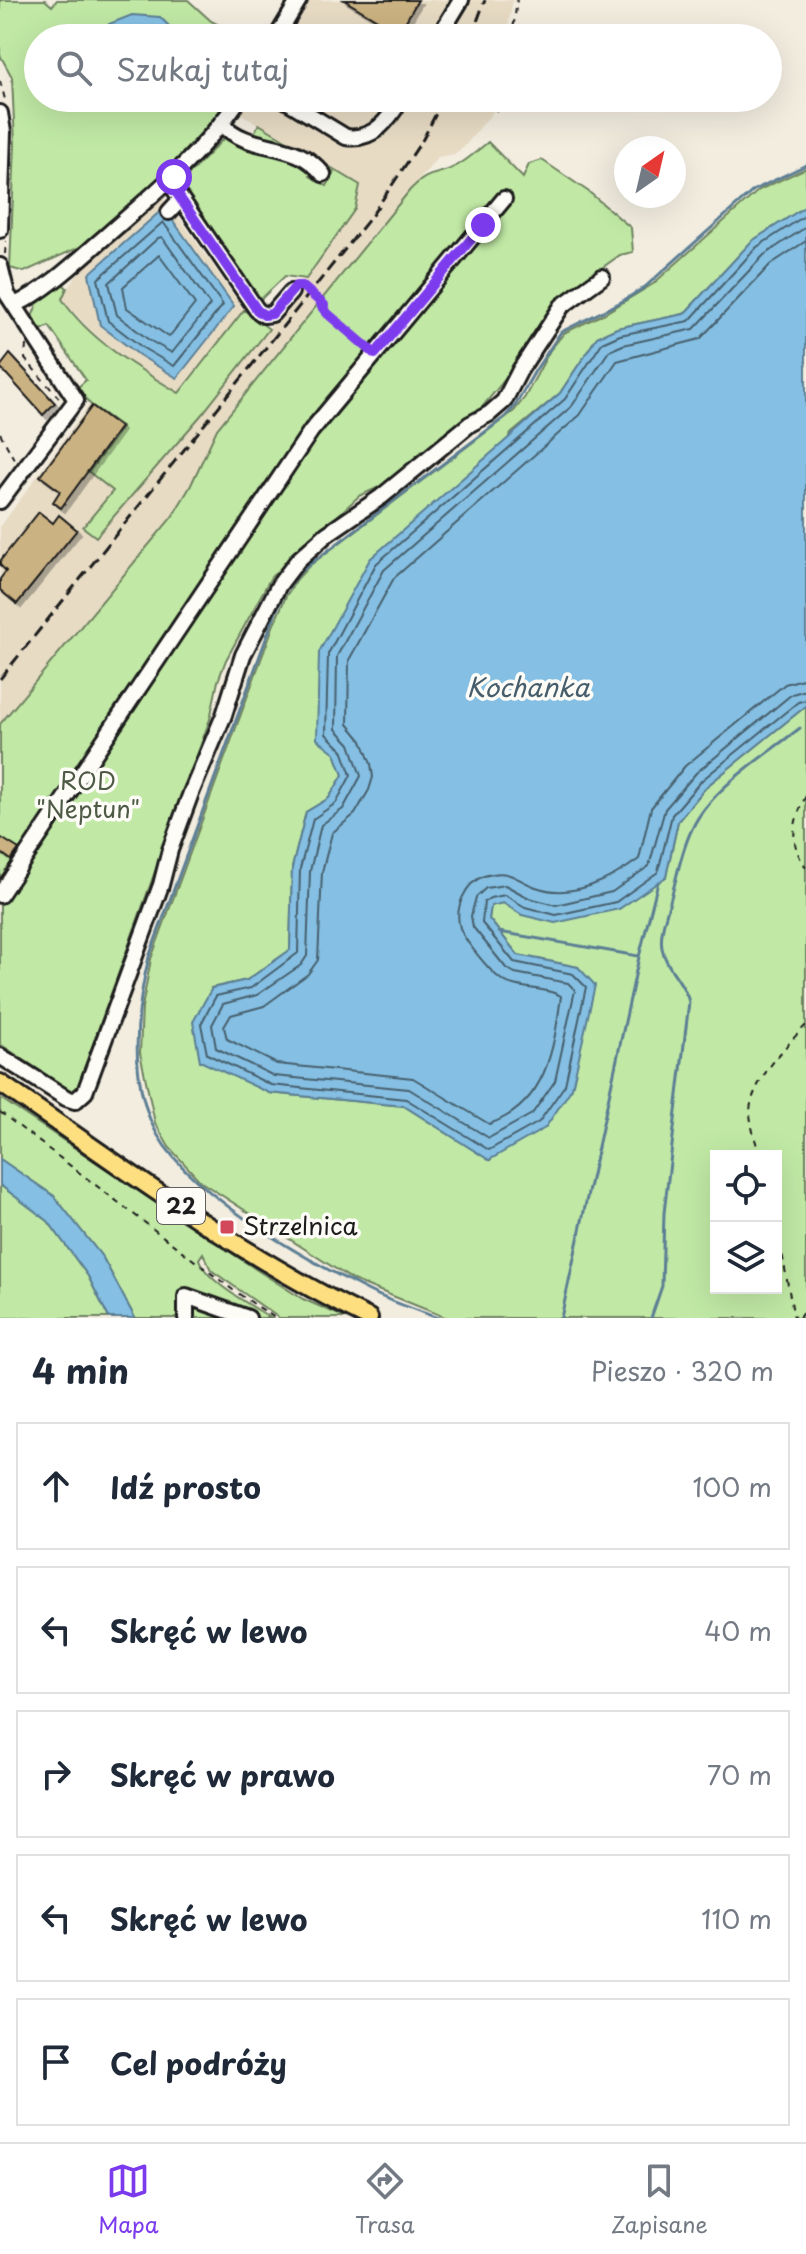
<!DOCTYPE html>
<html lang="pl">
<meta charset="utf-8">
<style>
:root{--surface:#fff;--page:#f2f2f3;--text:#1f2937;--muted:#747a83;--line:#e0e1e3;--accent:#7c3aed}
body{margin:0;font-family:"Playpen Sans",sans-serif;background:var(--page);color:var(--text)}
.controls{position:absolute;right:24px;bottom:24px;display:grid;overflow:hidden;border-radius:0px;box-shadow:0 8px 32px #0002}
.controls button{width:72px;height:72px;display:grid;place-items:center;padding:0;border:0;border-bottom:2px solid var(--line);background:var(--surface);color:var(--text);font:40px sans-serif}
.compass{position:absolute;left:614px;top:136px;width:72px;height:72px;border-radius:50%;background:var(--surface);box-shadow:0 8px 32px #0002;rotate:34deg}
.stop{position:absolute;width:24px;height:24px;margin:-18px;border:6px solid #7c3aed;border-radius:50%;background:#fff}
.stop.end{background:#7c3aed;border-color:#fff;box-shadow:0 2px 8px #0008}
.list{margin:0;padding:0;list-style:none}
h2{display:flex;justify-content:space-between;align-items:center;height:104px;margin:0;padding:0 32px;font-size:34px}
h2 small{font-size:26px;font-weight:400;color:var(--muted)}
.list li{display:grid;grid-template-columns:52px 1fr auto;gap:24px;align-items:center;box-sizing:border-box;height:128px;margin:0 16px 16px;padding:0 16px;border:2px solid var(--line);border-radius:0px}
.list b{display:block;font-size:30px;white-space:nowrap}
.list em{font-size:26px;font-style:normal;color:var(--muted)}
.icon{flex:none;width:44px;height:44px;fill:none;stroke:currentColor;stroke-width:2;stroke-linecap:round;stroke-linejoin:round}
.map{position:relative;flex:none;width:806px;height:1318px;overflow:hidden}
.search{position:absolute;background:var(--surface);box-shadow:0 8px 32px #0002;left:24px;right:24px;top:24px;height:88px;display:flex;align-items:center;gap:20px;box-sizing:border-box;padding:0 28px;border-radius:44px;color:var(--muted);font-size:30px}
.sheet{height:824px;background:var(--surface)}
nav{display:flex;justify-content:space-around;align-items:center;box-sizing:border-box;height:112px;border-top:2px solid var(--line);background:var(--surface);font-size:22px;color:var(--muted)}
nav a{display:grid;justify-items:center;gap:4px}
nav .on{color:var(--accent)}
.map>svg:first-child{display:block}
.built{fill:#e7dbc4}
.green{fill:#c1e9a5;stroke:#6e8260;stroke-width:2;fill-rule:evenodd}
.water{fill:#85c0e4;stroke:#5b7e94;stroke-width:2}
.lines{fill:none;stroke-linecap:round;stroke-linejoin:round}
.shore{stroke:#465e6c;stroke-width:2}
.stream{stroke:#5b7e94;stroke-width:3}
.building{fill:#cbb282;stroke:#1c1c1c;stroke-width:2;filter:url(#shadow)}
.minor-casing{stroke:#1c1c1c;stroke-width:20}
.major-casing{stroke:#1c1c1c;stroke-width:22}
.path{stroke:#1c1c1c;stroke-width:2;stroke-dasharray:6 6;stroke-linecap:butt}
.minor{stroke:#fdfcf7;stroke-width:14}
.major{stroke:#fedf80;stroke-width:16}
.rail{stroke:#1c1c1c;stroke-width:3;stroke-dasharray:12 6;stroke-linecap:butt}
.route{stroke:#7c3aed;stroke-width:10}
.poi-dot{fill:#d1495b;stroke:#fdfcf7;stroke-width:3}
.labels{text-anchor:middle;stroke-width:7;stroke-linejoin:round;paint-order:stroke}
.shield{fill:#fdfcf7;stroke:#605f5e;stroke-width:2}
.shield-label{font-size:22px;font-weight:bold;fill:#1c1c1c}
.park-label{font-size:24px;fill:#4e5a45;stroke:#fdfcf7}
.poi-label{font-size:24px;fill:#1c1c1c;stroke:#fdfcf7;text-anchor:start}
.water-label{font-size:26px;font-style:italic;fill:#465e6c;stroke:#fdfcf7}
</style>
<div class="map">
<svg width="806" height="1318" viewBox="0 0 806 1318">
<defs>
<filter id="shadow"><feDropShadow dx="4" dy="4" stdDeviation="0" flood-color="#0004"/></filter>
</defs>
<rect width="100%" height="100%" fill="#f3ede0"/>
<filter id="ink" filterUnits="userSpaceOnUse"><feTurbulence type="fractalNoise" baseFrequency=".0125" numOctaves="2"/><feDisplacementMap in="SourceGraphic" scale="16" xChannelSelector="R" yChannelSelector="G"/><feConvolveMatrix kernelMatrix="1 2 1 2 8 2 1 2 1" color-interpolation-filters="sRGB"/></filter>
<g filter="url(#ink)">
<path class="built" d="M309 0H513L506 38H286Z
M250 98H494L492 113 464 147 455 154 438 157 228 414 217 429 190 487 172 517 0 724V527L90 404 122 427 89 472 113 491 84 526 96 536 269 329 355 209 360 185 241 114Z
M163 199 177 214 244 310 179 393 131 365 88 328 61 298 79 272Z"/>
<path class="green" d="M0 0H45L52 6 57 0H188L211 21 245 38H38V98H229L221 111 165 172 80 247 24 272 10 268 15 144 12 77 0 55Z
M259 124 360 185 355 209 306 279 285 276 259 301 177 187 226 136 248 149 290 154 312 169 310 176 327 186 334 172 292 145 251 138Z
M488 142 523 178 529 164 542 160 589 192 631 228 633 252 620 255 557 300 516 366 479 411 401 477 359 496 271 577 226 660 218 681 210 719 75 1094 0 1044V724L172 517 190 487 217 429 410 190C431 168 435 178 456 166 468 160 478 150 488 142Z
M806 168V206L752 241 684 314 617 328 597 337 560 393 511 434 335 753 343 775 329 798 306 812 292 868 290 950 247 980 211 988 269 1093 404 1106 490 1160 578 967 518 955 489 919 491 905 503 903 522 915 666 877 678 821 707 786 806 706V1318H447L353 1280 201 1182 169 1147 155 1123 140 1053 142 1007 151 959 274 624 286 596 297 579 309 566 514 411 525 397 550 350 564 333 605 313 653 284 759 190ZM716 1156H776V1288H716Z
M63 284 67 288 62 299C89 340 137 368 179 393L244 310 269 329 203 413 96 537 83 527 113 491 89 472 122 427 90 404 77 388 86 380 49 326 38 332 31 320 37 304Z
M0 1098 260 1272 303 1299 346 1318H279L211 1270 203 1253 199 1259C206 1282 251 1305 271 1318H135L103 1258 54 1196 0 1159Z
M0 1185 48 1221 88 1276 109 1318H0Z"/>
<path class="water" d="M132 15 160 17 173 30 168 38H99L109 24Z
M806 206V706L707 786 678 821 666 877 619 909 555 923 522 915 503 903 491 906 489 919 518 955 578 967 595 985 572 1088 545 1128 489 1160 404 1106 269 1093 200 1061 193 1022 212 988 247 980 290 950 292 868 306 812 329 798 343 775 335 753 317 739 319 652 370 559 560 393 597 337 617 328 684 314 752 241Z
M164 208 234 306 177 378 139 355 100 325 89 274Z
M0 1159 54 1196 103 1258 135 1318H109L88 1276 48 1221 0 1185Z"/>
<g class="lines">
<path class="shore" d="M806 215 757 247 689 321 620 335 602 343 565 399 376 564 328 654 326 734 342 750 351 775 336 803 313 819 300 869 298 953 251 988 216 996 201 1024 207 1054 271 1085 406 1099 489 1150 539 1122 565 1085 586 987 573 974 514 962 482 923 484 902 490 898 505 895 525 907 556 915 616 902 658 872 672 815 702 780 798 702 806 700
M163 222 223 305 174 366 143 348 108 321 98 279Z
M806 227 764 255 694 329 623 345 609 351 572 406 384 570 337 656 336 729 350 744 361 776 343 809 321 825 310 871 307 956 301 965 257 995 223 1004 212 1025 216 1048 274 1076 409 1089 489 1138 532 1114 555 1081 575 990 568 983 515 973 506 968 473 927 471 916 476 897 486 888 505 885 529 898 556 905 612 892 649 866 665 809 696 773 792 694 806 690
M162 237 210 305 172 353 149 340 117 315 109 283 158 238Z
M806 241 771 264 700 339 617 361 580 415 394 578 349 660 348 724 362 741 371 764 373 777 369 790 355 814 332 833 322 872 318 960 308 974 264 1006 231 1015 224 1027 227 1039 277 1064 413 1078 489 1124C546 1105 554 1049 561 996 545 986 519 991 502 980 491 973 464 940 460 928 454 908 465 883 484 876 510 868 514 879 536 887 571 900 611 880 639 859L651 808 685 766 785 684 806 678
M159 255 195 304 169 337 127 308 123 287Z"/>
<path class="stream" d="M499 932 638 956
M438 1318C414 1309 388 1301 365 1289 302 1257 180 1189 152 1124 129 1071 136 1010 149 957L277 609 286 590 301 571 505 417 515 406 535 371 561 332 621 302 645 287 754 190 806 165
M561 1318 639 957 658 882
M651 1318 662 1286 664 1213 689 1002C684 981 666 969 662 948 659 932 668 910 672 894 678 872 682 849 692 829 710 789 766 755 800 728"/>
</g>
<path class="building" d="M344 0H418L399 33Z
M10 354 55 403 43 415 0 367Z
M92 406 120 427 61 508 53 502 60 491 40 476Z
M39 512 53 523 59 515 77 530 17 604 0 590V579L6 571 0 565V561Z
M0 837 19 849 11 860 0 852Z"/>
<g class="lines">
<defs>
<path id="minor" d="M276 38 299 0
M438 38 461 0
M282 98 346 137C374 141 389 119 402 98
M0 113 3 132 0 230
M222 124C252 155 294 137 323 174
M181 199 257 310 264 315 272 314 291 292
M169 212 181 199 176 192
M0 266 7 294 76 400 0 501
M15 305C45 291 73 265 98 243 150 198 201 155 240 98
M0 895 311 431 504 199
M0 1056 66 1098 75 1101 85 1092 161 885 170 850 191 793 224 715 243 655 279 585 298 560 327 534 381 497 470 424 489 414 504 401 520 370 562 306 602 277
M186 1318V1296L248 1318"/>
<path id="major" d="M0 1083C120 1165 238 1255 369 1318"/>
</defs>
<use href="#minor" class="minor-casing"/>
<use href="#major" class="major-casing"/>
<path class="path" d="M512 38 517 0
M0 81 6 103
M496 111 501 98
M5 254 6 241
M302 286 324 305 322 307 364 345
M26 345 25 359 59 398
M0 433 14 459
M806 796C793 821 788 843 806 867
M0 1112 233 1290 275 1318
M760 1156C756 1142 751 1128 750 1113 750 1083 786 1046 806 1025
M776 1220 794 1318
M799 1318 806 1308"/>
<use href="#minor" class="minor"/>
<use href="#major" class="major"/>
<path class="rail" d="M471 38 485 0
M0 679 370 218 423 139 444 98"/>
</g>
</g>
<g class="lines" filter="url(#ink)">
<path class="route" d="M174 177 169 182 257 310 264 315 272 314 296 286H302L324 305 322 307 328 314 375 354 483 225"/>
</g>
<rect class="poi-dot" x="219" y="1219" width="16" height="16" rx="4"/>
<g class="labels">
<rect class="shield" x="157" y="1188" width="48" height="36" rx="6"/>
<g class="shield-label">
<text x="181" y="1214">22</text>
</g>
<g class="park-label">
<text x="88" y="790">ROD<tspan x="88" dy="28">"Neptun"</tspan></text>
</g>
<g class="poi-label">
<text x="243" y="1235">Strzelnica</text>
</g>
<g class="water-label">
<text x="528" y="697">Kochanka</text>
</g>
</g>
</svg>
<div class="controls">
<button><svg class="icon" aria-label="locate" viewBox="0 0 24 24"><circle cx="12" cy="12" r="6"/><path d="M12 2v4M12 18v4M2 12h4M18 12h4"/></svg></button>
<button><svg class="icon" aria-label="layers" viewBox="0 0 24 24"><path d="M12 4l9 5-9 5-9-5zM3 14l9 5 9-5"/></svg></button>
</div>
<svg class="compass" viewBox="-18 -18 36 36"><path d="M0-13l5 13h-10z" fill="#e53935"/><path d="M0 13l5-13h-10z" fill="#747a83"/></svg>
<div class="stop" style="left:174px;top:177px"></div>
<div class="stop end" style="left:483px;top:225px"></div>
<div class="search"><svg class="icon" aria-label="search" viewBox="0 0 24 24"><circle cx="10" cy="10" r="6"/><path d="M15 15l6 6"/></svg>Szukaj tutaj</div>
</div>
<section class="sheet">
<h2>4 min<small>Pieszo · 320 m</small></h2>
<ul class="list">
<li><svg class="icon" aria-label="ahead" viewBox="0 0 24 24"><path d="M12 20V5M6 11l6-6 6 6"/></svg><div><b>Idź prosto</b></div><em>100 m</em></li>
<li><svg class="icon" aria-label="left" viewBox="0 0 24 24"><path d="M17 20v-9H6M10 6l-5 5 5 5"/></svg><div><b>Skręć w lewo</b></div><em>40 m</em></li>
<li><svg class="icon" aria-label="right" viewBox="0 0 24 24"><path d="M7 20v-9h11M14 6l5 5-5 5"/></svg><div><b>Skręć w prawo</b></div><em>70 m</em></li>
<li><svg class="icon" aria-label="left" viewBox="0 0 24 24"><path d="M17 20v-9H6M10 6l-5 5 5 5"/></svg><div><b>Skręć w lewo</b></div><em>110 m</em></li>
<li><svg class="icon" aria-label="arrive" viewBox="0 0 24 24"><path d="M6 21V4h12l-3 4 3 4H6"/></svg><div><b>Cel podróży</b></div></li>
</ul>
</section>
<nav>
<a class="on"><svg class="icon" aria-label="map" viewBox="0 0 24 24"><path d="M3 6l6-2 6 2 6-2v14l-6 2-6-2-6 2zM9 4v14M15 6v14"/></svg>Mapa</a>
<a><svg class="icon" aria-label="directions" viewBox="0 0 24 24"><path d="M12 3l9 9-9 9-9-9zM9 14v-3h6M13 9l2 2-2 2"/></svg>Trasa</a>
<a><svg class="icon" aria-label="saved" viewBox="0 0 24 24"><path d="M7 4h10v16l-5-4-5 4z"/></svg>Zapisane</a>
</nav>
